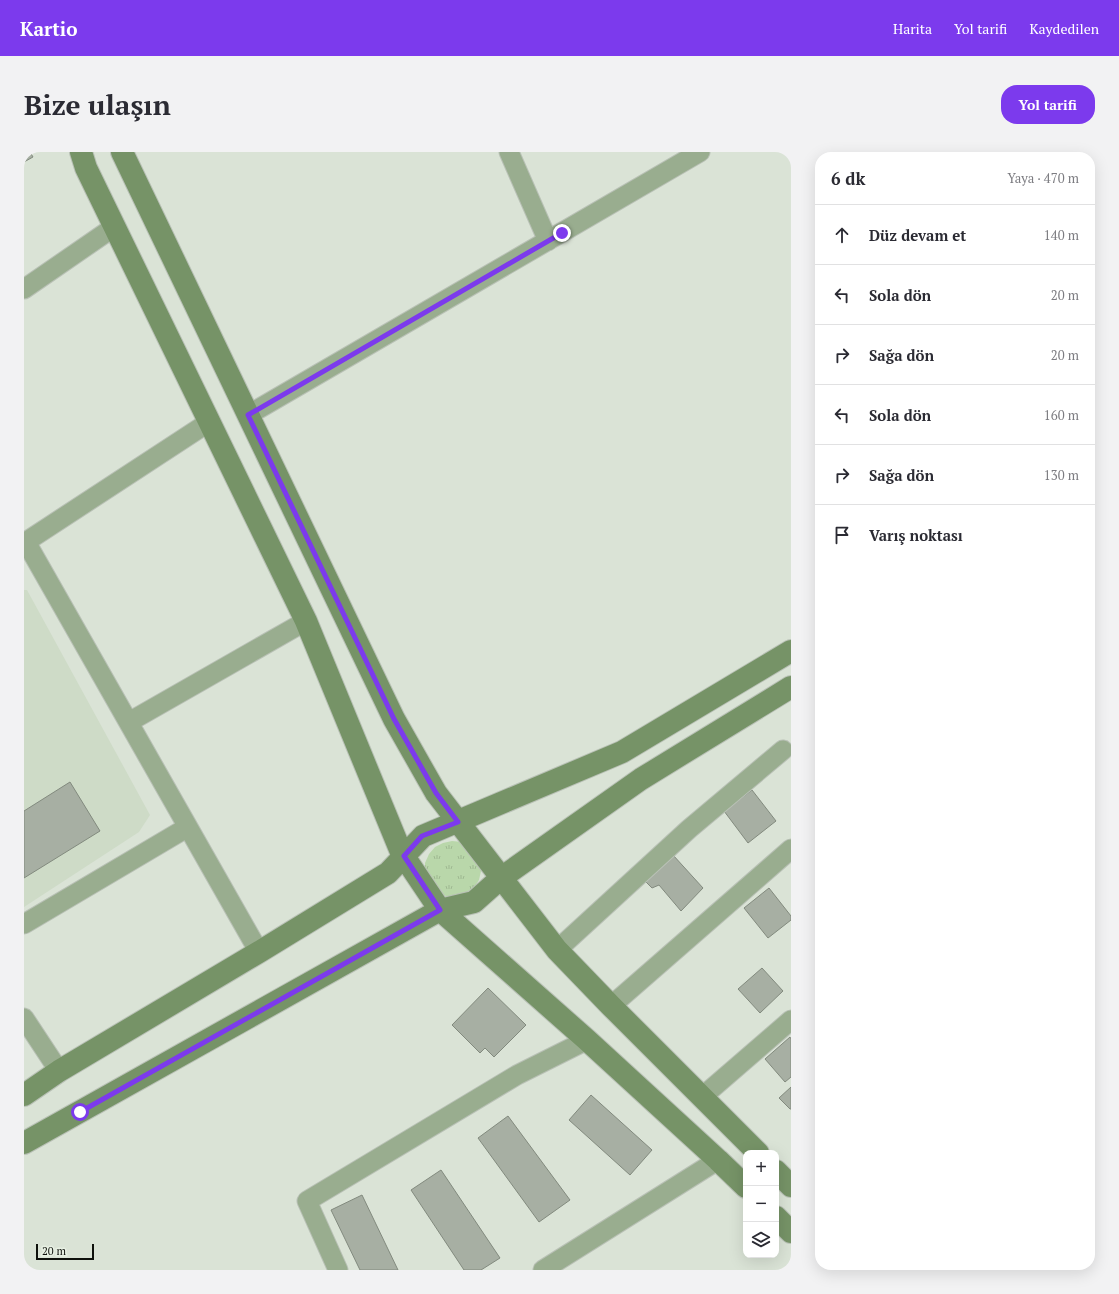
<!DOCTYPE html>
<html lang="tr">
<meta charset="utf-8">
<style>
:root{--surface:#fff;--page:#f2f2f3;--text:#2b2b33;--muted:#7c7c81;--line:#e1e1e2;--accent:#7c3aed}
body{margin:0;font-family:"PT Serif",serif;background:var(--page);color:var(--text)}
.controls{position:absolute;right:12px;bottom:12px;display:grid;overflow:hidden;border-radius:8px;box-shadow:0 4px 16px #0002}
.controls button{width:36px;height:36px;display:grid;place-items:center;padding:0;border:0;border-bottom:1px solid var(--line);background:var(--surface);color:var(--text);font:20px sans-serif}
.scale{position:absolute;left:12px;bottom:10px;width:58px;box-sizing:border-box;padding-left:4px;border:2px solid #0e110c;border-top:0;font-size:11px;line-height:14px;white-space:nowrap;color:#0e110c;-webkit-text-stroke:3px #e7f0e3;paint-order:stroke}
.stop{position:absolute;width:12px;height:12px;margin:-9px;border:3px solid #7c3aed;border-radius:50%;background:#fff}
.stop.end{background:#7c3aed;border-color:#fff;box-shadow:0 1px 4px #0008}
.list{margin:0;padding:0;list-style:none}
h2{display:flex;justify-content:space-between;align-items:center;height:52px;margin:0;padding:0 16px;font-size:17px}
h2 small{font-size:13px;font-weight:400;color:var(--muted)}
.list li{display:grid;grid-template-columns:26px 1fr auto;gap:12px;align-items:center;box-sizing:border-box;height:60px;padding:0 16px;border-top:1px solid var(--line)}
.list b{display:block;font-size:15px;white-space:nowrap}
.list em{font-size:13px;font-style:normal;color:var(--muted)}
.icon{flex:none;width:22px;height:22px;fill:none;stroke:currentColor;stroke-width:2;stroke-linecap:round;stroke-linejoin:round}
.map{position:relative;flex:none;width:767px;height:1118px;overflow:hidden;border-radius:16px}
header{display:flex;align-items:center;gap:24px;box-sizing:border-box;height:56px;padding:0 20px;background:var(--accent);color:#fff}
header strong{font-size:19px}
nav{display:flex;gap:22px;margin-inline-start:auto;font-size:14px}
.intro{display:flex;align-items:center;justify-content:space-between;box-sizing:border-box;height:96px;padding:0 24px}
h1{margin:0;font-size:28px}
.button{padding:10px 18px;border-radius:16px;background:var(--accent);color:#fff;font-size:14px;font-weight:700}
main{display:flex;gap:24px;padding:0 24px}
aside{flex:1;background:var(--surface);border-radius:16px;box-shadow:0 4px 16px #0002}
.map>svg:first-child{display:block}
.built{fill:#cedbc7}
.grass{fill:url(#grass-tufts)}
.building{fill:#a7afa3;stroke:#828a7e}
.lines{fill:none;stroke-linecap:round;stroke-linejoin:round}
.minor-casing{stroke:#b9c1b6;stroke-width:21}
.secondary-casing{stroke:#b9c1b6;stroke-width:24}
.minor{stroke:#99ad8f;stroke-width:19}
.secondary{stroke:#769367;stroke-width:22}
.route{stroke:#7c3aed;stroke-width:5}
</style>
<header>
<strong>Kartio</strong>
<nav><a>Harita</a><a>Yol tarifi</a><a>Kaydedilen</a></nav>
</header>
<div class="intro"><h1>Bize ulaşın</h1><a class="button">Yol tarifi</a></div>
<main>
<div class="map">
<svg width="767" height="1118" viewBox="0 0 767 1118">
<defs>
<pattern id="grass-tufts" width="24" height="20" patternUnits="userSpaceOnUse"><rect width="24" height="20" fill="#b9d7aa"/><path d="M3 7l-1-3M5 7V3M7 7l1-3M15 17l-1-3M17 17v-4M19 17l1-3" fill="none" stroke="#9eb891"/></pattern>
</defs>
<rect width="100%" height="100%" fill="#dae3d6"/>
<path class="built" d="M0 438H3L126 663 115 680 0 755Z"/>
<path class="grass" d="M428 689 438 690 456 710 457 719 455 728 450 736 443 742 425 745 416 742 401 720V711L405 702 411 695 419 691Z"/>
<path class="building" d="M0 0H6L9 5 0 10Z
M46 630 76 679 0 726V659Z
M728 638 752 669 724 691 700 659Z
M649 703 679 736 657 759 635 733 628 736 620 728Z
M745 736 767 764V768L744 786 720 756Z
M738 816 759 839 736 861 714 837Z
M464 836 502 873 470 905 461 896 456 901 428 873Z
M766 885 767 887V925L761 930 741 907Z
M767 935V957H766L755 946Z
M567 943 628 998 606 1023 545 968Z
M484 964 546 1048 515 1070 454 986Z
M417 1018 476 1106 457 1118H440L387 1038Z
M338 1043 374 1118H336L307 1058Z"/>
<g class="lines">
<defs>
<path id="minor" d="M485 0 524 89
M0 137 90 75
M224 263 676 0
M2 390 235 800
M0 391 185 270
M105 570 282 469
M0 772 164 675
M533 798 665 677 759 598
M587 854 767 697
M0 866 35 919
M678 945 767 868
M314 1118 283 1049 493 923 563 888
M519 1118 694 1008"/>
<path id="secondary" d="M57 0 62 16 282 469 377 700 416 758 563 888 694 1008 722 1035
M98 0 370 567 412 641 533 798 587 854 734 1001
M0 943 35 919 235 800 364 721 399 684 598 600 767 499
M0 991 416 758 450 750 477 726 617 627 767 535
M752 1019 767 1034
M752 1065 767 1080"/>
</defs>
<use href="#minor" class="minor-casing"/>
<use href="#secondary" class="secondary-casing"/>
<use href="#minor" class="minor"/>
<use href="#secondary" class="secondary"/>
</g>
<g class="lines">
<path class="route" d="M56 960 416 758 380 704 398 684 434 670 412 641 370 567 224 263 538 81"/>
</g>
</svg>
<div class="controls">
<button>+</button>
<button>−</button>
<button><svg class="icon" aria-label="layers" viewBox="0 0 24 24"><path d="M12 4l9 5-9 5-9-5zM3 14l9 5 9-5"/></svg></button>
</div>
<div class="scale">20 m</div>
<div class="stop" style="left:56px;top:960px"></div>
<div class="stop end" style="left:538px;top:81px"></div>
</div>
<aside>
<h2>6 dk<small>Yaya · 470 m</small></h2>
<ul class="list">
<li><svg class="icon" aria-label="ahead" viewBox="0 0 24 24"><path d="M12 20V5M6 11l6-6 6 6"/></svg><div><b>Düz devam et</b></div><em>140 m</em></li>
<li><svg class="icon" aria-label="left" viewBox="0 0 24 24"><path d="M17 20v-9H6M10 6l-5 5 5 5"/></svg><div><b>Sola dön</b></div><em>20 m</em></li>
<li><svg class="icon" aria-label="right" viewBox="0 0 24 24"><path d="M7 20v-9h11M14 6l5 5-5 5"/></svg><div><b>Sağa dön</b></div><em>20 m</em></li>
<li><svg class="icon" aria-label="left" viewBox="0 0 24 24"><path d="M17 20v-9H6M10 6l-5 5 5 5"/></svg><div><b>Sola dön</b></div><em>160 m</em></li>
<li><svg class="icon" aria-label="right" viewBox="0 0 24 24"><path d="M7 20v-9h11M14 6l5 5-5 5"/></svg><div><b>Sağa dön</b></div><em>130 m</em></li>
<li><svg class="icon" aria-label="arrive" viewBox="0 0 24 24"><path d="M6 21V4h12l-3 4 3 4H6"/></svg><div><b>Varış noktası</b></div></li>
</ul>
</aside>
</main>
